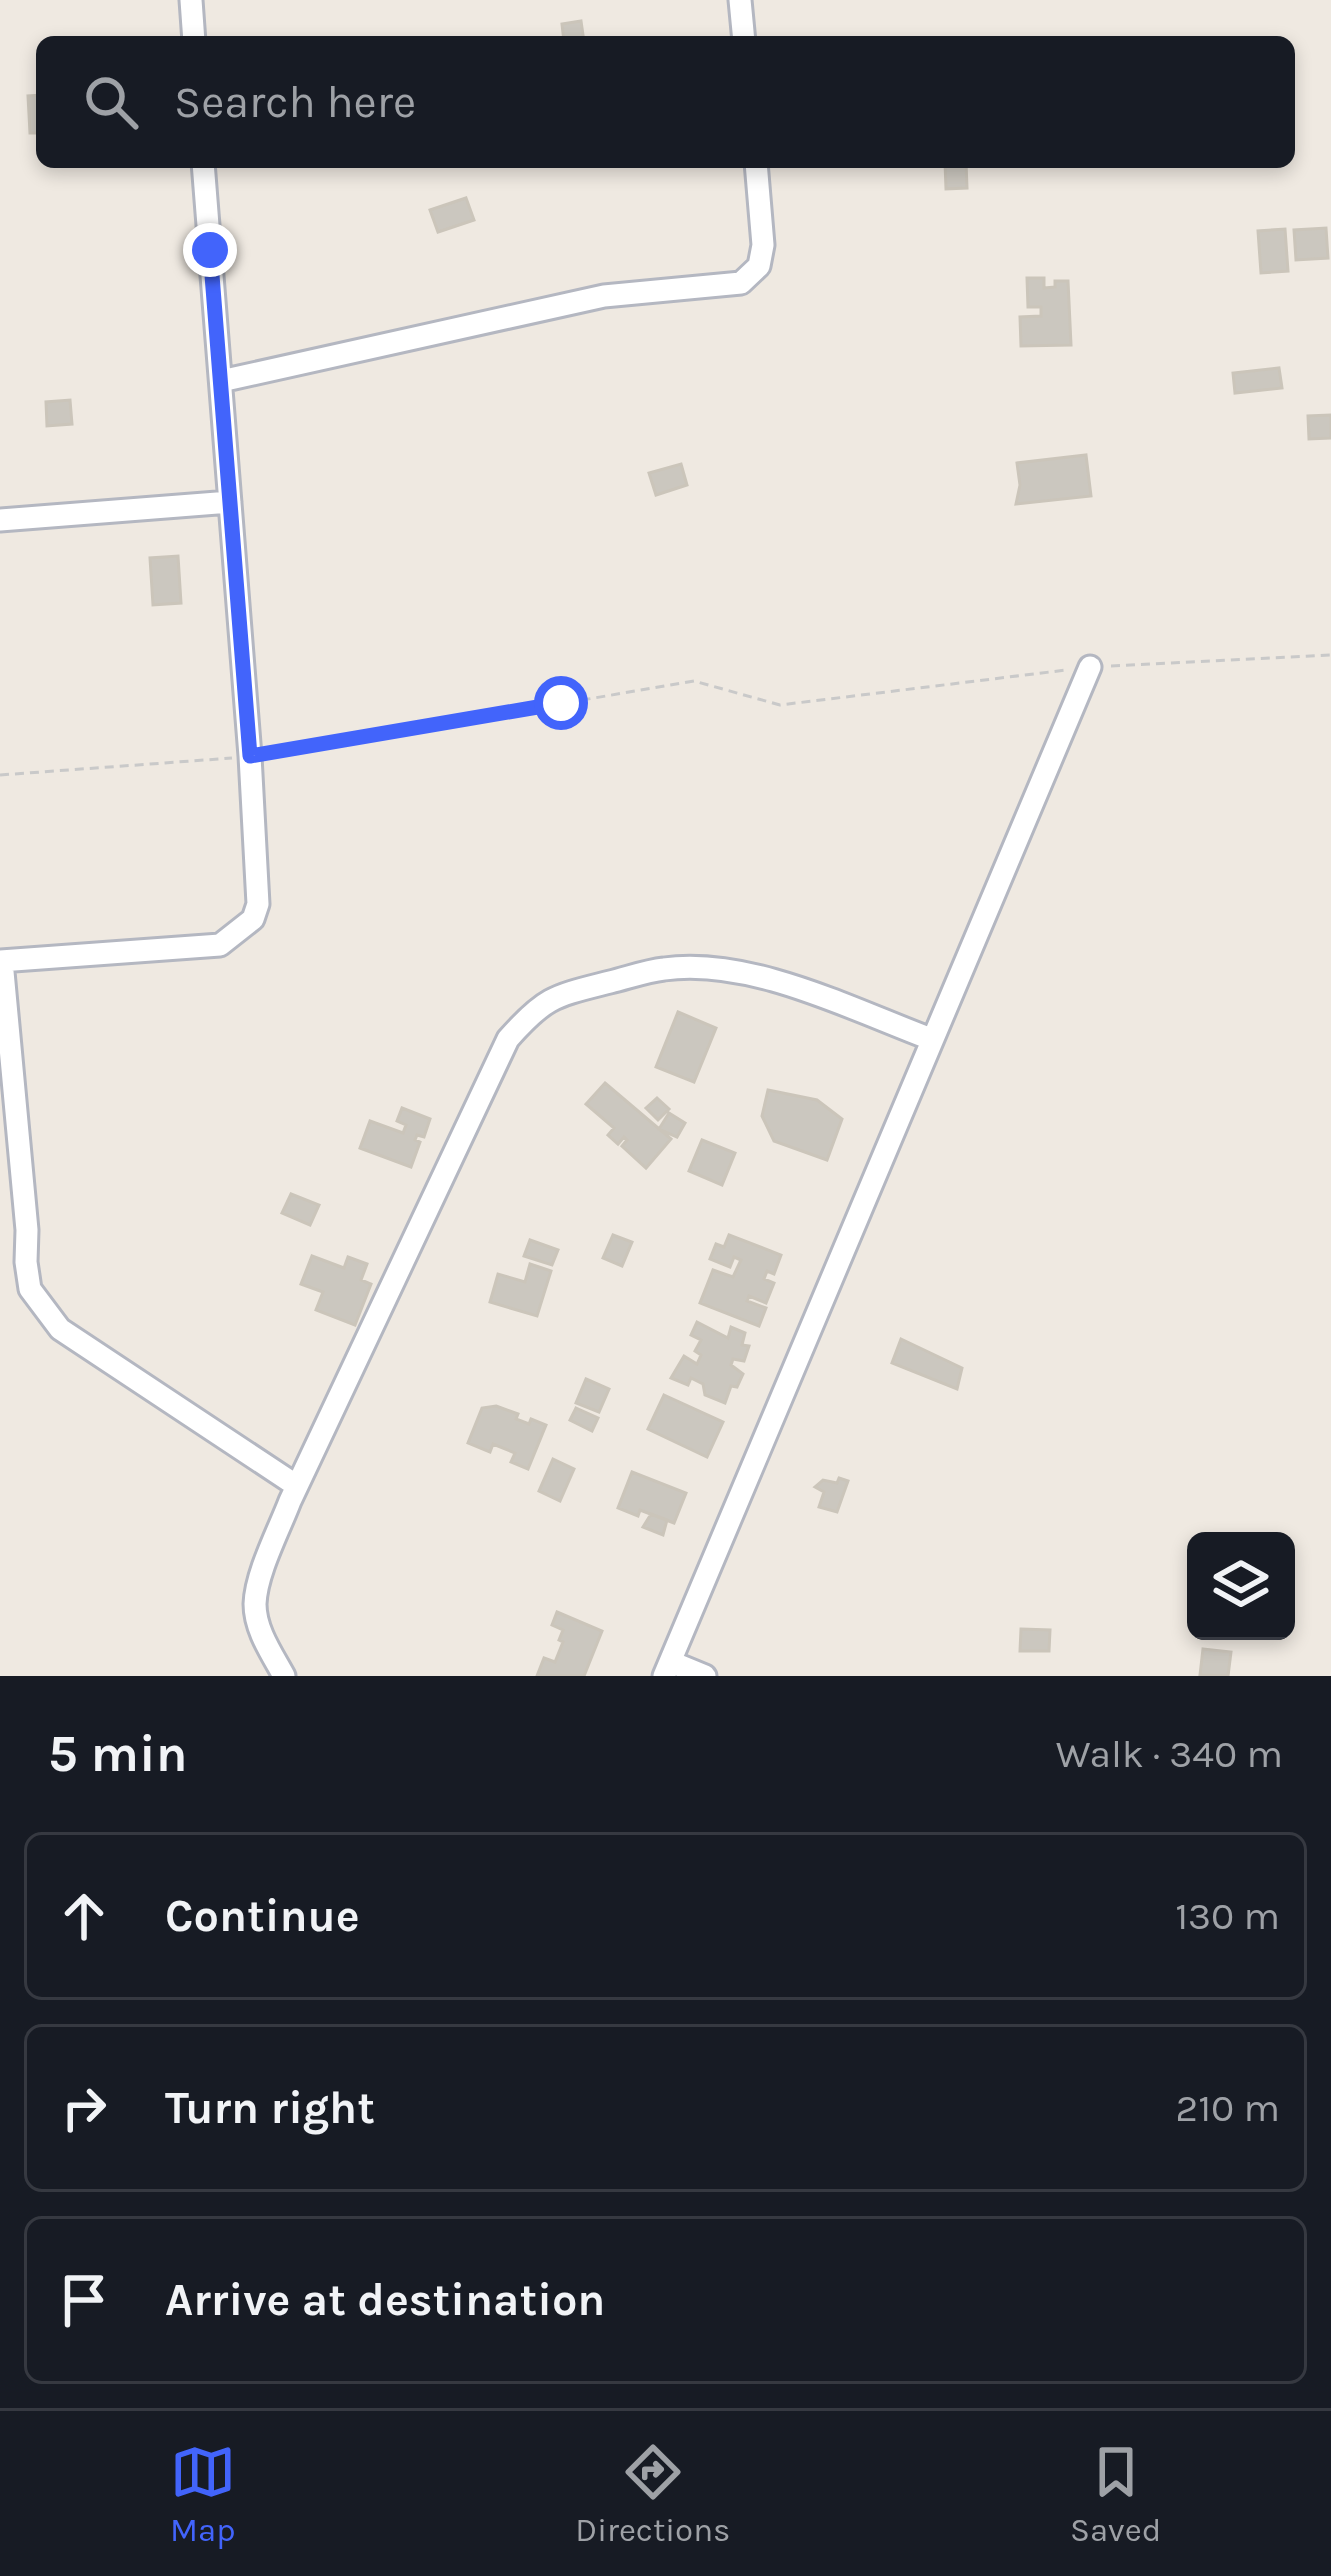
<!DOCTYPE html>
<meta charset="utf-8">
<style>
:root{--surface:#171b24;--page:#20242c;--text:#f1f3f6;--muted:#9ea1a6;--line:#363941;--accent:#4264fb}
body{margin:0;font-family:Karla,sans-serif;background:var(--page);color:var(--text)}
.controls{position:absolute;right:36px;bottom:36px;display:grid;overflow:hidden;border-radius:18px;box-shadow:0 6px 18px #0003}
.controls button{width:108px;height:108px;display:grid;place-items:center;padding:0;border:0;border-bottom:3px solid var(--line);background:var(--surface);color:var(--text);font:60px sans-serif}
.stop{position:absolute;width:36px;height:36px;margin:-27px;border:9px solid #4264fb;border-radius:50%;background:#fff}
.stop.end{background:#4264fb;border-color:#fff;box-shadow:0 3px 12px #0008}
.list{margin:0;padding:0;list-style:none}
h2{display:flex;justify-content:space-between;align-items:center;height:156px;margin:0;padding:0 48px;font-size:51px}
h2 small{font-size:39px;font-weight:400;color:var(--muted)}
.list li{display:grid;grid-template-columns:78px 1fr auto;gap:36px;align-items:center;box-sizing:border-box;height:168px;margin:0 24px 24px;padding:0 24px;border:3px solid var(--line);border-radius:18px}
.list b{display:block;font-size:45px;white-space:nowrap}
.list em{font-size:39px;font-style:normal;color:var(--muted)}
.icon{flex:none;width:66px;height:66px;fill:none;stroke:currentColor;stroke-width:2;stroke-linecap:round;stroke-linejoin:round}
.map{position:relative;flex:none;width:1331px;height:1676px;overflow:hidden}
.search{position:absolute;background:var(--surface);box-shadow:0 6px 18px #0003;left:36px;right:36px;top:36px;height:132px;display:flex;align-items:center;gap:30px;box-sizing:border-box;padding:0 42px;border-radius:18px;color:var(--muted);font-size:45px}
.sheet{height:732px;background:var(--surface)}
nav{display:flex;justify-content:space-around;align-items:center;box-sizing:border-box;height:168px;border-top:3px solid var(--line);background:var(--surface);font-size:33px;color:var(--muted)}
nav a{display:grid;justify-items:center;gap:6px}
nav .on{color:var(--accent)}
.map>svg:first-child{display:block}
.building{fill:#cbc7bf;stroke:#cbc5ba;stroke-width:3}
.lines{fill:none;stroke-linecap:round;stroke-linejoin:round}
.minor-casing{stroke:#b4b7c1;stroke-width:27}
.path{stroke:#c9c9c9;stroke-width:3;stroke-dasharray:9 6;stroke-linecap:butt}
.minor{stroke:#fff;stroke-width:21}
.route{stroke:#4264fb;stroke-width:15}
</style>
<div class="map">
<svg width="1331" height="1676" viewBox="0 0 1331 1676">
<rect width="100%" height="100%" fill="#efe9e1"/>
<path class="building" d="M581 21 584 42H564L562 24Z
M42 95V133H30L28 96Z
M945 162H966L967 188 946 189Z
M466 198 474 220 438 232 430 210Z
M1326 228 1328 258 1296 260 1294 230Z
M1285 229 1288 271 1261 273 1258 231Z
M1027 278H1044V288L1055 287V281H1068L1071 345 1021 346 1020 317 1041 316V307H1028Z
M1279 368 1282 388 1235 393 1233 373Z
M70 400 72 424 47 426 46 402Z
M1331 415V438L1309 439 1308 416Z
M1086 455 1091 496 1016 504 1020 485 1017 463Z
M681 464 687 485 656 495 649 473Z
M178 556 181 603 153 605 150 558Z
M678 1012 716 1028 694 1082 656 1067Z
M605 1083 671 1139 646 1168 622 1146 627 1140 624 1137 618 1144 608 1135 614 1128 586 1104Z
M768 1090 817 1100 842 1119 827 1160 774 1141 762 1116Z
M657 1098 669 1109 658 1120 646 1108Z
M402 1108 430 1119 424 1137 417 1135 415 1140 420 1142 411 1167 360 1148 370 1121 403 1133 406 1125 397 1121Z
M669 1113 685 1123 677 1137 659 1129Z
M702 1140 735 1153 722 1185 689 1171Z
M291 1194 319 1205 310 1225 282 1213Z
M613 1235 632 1242 622 1266 603 1258Z
M729 1235 781 1255 774 1274 767 1271 764 1279 774 1283 766 1303 749 1296 747 1301 766 1308 759 1326 700 1303 713 1270 733 1277 741 1260 734 1257 730 1267 710 1259 716 1244 724 1247Z
M530 1240 558 1250 552 1265 524 1256Z
M312 1256 344 1268 348 1257 367 1264 361 1280 371 1284 355 1325 316 1310 323 1292 301 1284Z
M530 1264 551 1271 537 1316 490 1302 498 1274 525 1282Z
M697 1322 728 1338 731 1327 745 1333 742 1345 749 1346 744 1361 733 1359 731 1365 743 1374 737 1387 731 1386 725 1403 705 1395 703 1384 691 1378 688 1385 671 1378 684 1356 697 1364 701 1355 695 1351 701 1340 691 1335Z
M901 1339 962 1368 957 1389 892 1363Z
M586 1379 609 1389 599 1412 576 1403Z
M664 1395 723 1422 707 1457 648 1429Z
M496 1406 518 1414 516 1419 529 1424 531 1419 546 1425 528 1469 511 1462 515 1453 493 1444 490 1452 468 1443 482 1408Z
M576 1408 598 1418 592 1431 570 1420Z
M553 1459 574 1469 560 1501 539 1491Z
M632 1472 686 1493 674 1523 640 1510 638 1516 618 1508Z
M839 1478 848 1481 837 1512 819 1507 824 1492 815 1487 823 1480 837 1483Z
M651 1514 667 1520 663 1535 643 1527Z
M557 1612 602 1631 584 1676H537L544 1658 555 1662 563 1642 559 1640 563 1630 552 1625Z
M1021 1629 1050 1630 1049 1651H1020Z
M1203 1649 1231 1652 1228 1676 1200 1675Z"/>
<g class="lines">
<defs>
<path id="minor" d="M191 0 194 42
M740 0 744 42
M221 381 604 296 741 283 759 266 763 245 756 162
M0 520 230 502
M0 961 220 945 253 919 258 904 250 756 203 162
M2 961 27 1230 26 1262 30 1289 60 1329 297 1486
M671 1662 705 1676
M284 1676C272 1654 255 1630 255 1604 256 1573 279 1530 290 1501L508 1039C546 996 555 996 610 982 627 978 646 971 664 969 750 957 851 1009 931 1039
M664 1676 1090 667"/>
</defs>
<use href="#minor" class="minor-casing"/>
<path class="path" d="M1111 666 1331 655
M271 753 694 681 780 705 1066 670
M0 775 232 758"/>
<use href="#minor" class="minor"/>
</g>
<g class="lines">
<path class="route" d="M210 250 250 756 561 703"/>
</g>
</svg>
<div class="controls">
<button><svg class="icon" aria-label="layers" viewBox="0 0 24 24"><path d="M12 4l9 5-9 5-9-5zM3 14l9 5 9-5"/></svg></button>
</div>
<div class="stop" style="left:561px;top:703px"></div>
<div class="stop end" style="left:210px;top:250px"></div>
<div class="search"><svg class="icon" aria-label="search" viewBox="0 0 24 24"><circle cx="10" cy="10" r="6"/><path d="M15 15l6 6"/></svg>Search here</div>
</div>
<section class="sheet">
<h2>5 min<small>Walk · 340 m</small></h2>
<ul class="list">
<li><svg class="icon" aria-label="ahead" viewBox="0 0 24 24"><path d="M12 20V5M6 11l6-6 6 6"/></svg><div><b>Continue</b></div><em>130 m</em></li>
<li><svg class="icon" aria-label="right" viewBox="0 0 24 24"><path d="M7 20v-9h11M14 6l5 5-5 5"/></svg><div><b>Turn right</b></div><em>210 m</em></li>
<li><svg class="icon" aria-label="arrive" viewBox="0 0 24 24"><path d="M6 21V4h12l-3 4 3 4H6"/></svg><div><b>Arrive at destination</b></div></li>
</ul>
</section>
<nav>
<a class="on"><svg class="icon" aria-label="map" viewBox="0 0 24 24"><path d="M3 6l6-2 6 2 6-2v14l-6 2-6-2-6 2zM9 4v14M15 6v14"/></svg>Map</a>
<a><svg class="icon" aria-label="directions" viewBox="0 0 24 24"><path d="M12 3l9 9-9 9-9-9zM9 14v-3h6M13 9l2 2-2 2"/></svg>Directions</a>
<a><svg class="icon" aria-label="saved" viewBox="0 0 24 24"><path d="M7 4h10v16l-5-4-5 4z"/></svg>Saved</a>
</nav>
